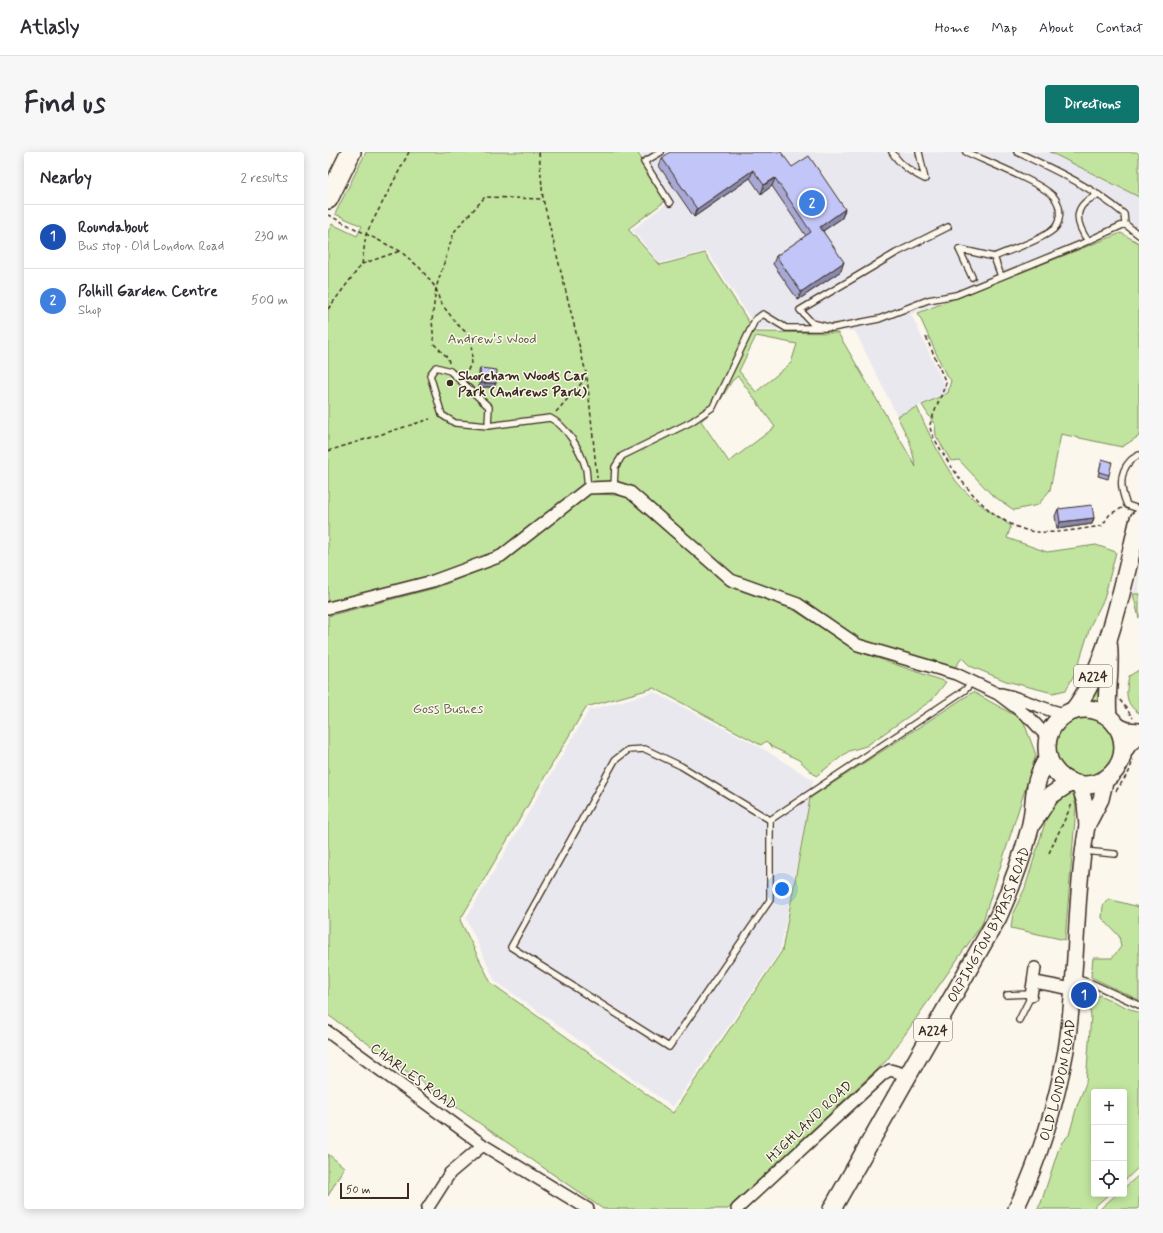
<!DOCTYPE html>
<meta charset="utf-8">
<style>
:root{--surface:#fff;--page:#f7f7f7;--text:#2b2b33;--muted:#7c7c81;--line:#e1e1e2;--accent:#0f766e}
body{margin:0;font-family:Mynerve,sans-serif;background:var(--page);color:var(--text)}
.controls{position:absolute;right:12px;bottom:12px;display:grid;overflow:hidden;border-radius:4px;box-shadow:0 2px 10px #0003}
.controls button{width:36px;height:36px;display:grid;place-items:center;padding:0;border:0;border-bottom:1px solid var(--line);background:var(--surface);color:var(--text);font:20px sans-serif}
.scale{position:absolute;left:12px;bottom:10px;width:69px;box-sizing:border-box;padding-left:4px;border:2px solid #3b2a1e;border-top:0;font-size:11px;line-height:14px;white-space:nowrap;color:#3b2a1e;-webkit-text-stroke:3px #fbf7ec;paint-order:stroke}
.you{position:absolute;left:454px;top:737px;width:14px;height:14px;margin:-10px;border:3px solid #fff;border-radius:50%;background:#1a73e8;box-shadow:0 0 0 6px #1a73e833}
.badge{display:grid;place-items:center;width:26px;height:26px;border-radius:50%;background:var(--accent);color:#fff;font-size:13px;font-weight:700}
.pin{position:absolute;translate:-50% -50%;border:2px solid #fff;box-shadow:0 1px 4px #0006}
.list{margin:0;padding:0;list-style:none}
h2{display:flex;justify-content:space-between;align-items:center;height:52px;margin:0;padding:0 16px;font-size:17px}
h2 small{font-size:13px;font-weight:400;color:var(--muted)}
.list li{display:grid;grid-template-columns:26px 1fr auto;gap:12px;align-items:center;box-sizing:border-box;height:64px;padding:0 16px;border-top:1px solid var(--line)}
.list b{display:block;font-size:15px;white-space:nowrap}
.list p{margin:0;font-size:13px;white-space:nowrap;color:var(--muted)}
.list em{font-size:13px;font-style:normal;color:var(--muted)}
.icon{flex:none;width:22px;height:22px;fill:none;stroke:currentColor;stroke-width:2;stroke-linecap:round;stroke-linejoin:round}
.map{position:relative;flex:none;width:811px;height:1057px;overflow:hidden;border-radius:4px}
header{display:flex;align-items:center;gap:24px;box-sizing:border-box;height:56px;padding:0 20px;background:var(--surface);border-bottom:1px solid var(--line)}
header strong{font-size:19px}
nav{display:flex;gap:22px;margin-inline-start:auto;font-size:14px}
.intro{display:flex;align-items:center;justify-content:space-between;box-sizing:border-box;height:96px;padding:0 24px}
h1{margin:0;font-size:28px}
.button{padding:10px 18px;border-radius:4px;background:var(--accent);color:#fff;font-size:14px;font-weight:700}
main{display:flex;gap:24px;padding:0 24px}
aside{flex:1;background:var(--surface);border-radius:4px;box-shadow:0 2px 10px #0003}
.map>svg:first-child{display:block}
.built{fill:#eae8ef}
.green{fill:#c1e59f;stroke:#7e885e;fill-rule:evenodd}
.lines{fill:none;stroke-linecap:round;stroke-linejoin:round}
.lane-casing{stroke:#3b2a1e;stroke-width:8}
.street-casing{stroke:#3b2a1e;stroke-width:14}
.secondary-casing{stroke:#3b2a1e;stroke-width:18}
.primary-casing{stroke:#3b2a1e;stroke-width:20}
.highway-casing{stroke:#3b2a1e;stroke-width:22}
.path{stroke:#3b2a1e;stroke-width:1.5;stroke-dasharray:4 3;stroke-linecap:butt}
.lane{stroke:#fbf7ec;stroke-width:5.5}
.street{stroke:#fbf7ec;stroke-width:11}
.secondary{stroke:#fbf7ec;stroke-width:15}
.primary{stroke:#fbf7ec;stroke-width:17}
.highway{stroke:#fbf7ec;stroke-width:19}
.wall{fill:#a7a9d4;stroke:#3b2a1e}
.shaded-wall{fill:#888aad;stroke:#3b2a1e}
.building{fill:#c2c5f7;stroke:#3b2a1e}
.poi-dot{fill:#3b2a1e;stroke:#fbf7ec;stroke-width:1.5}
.labels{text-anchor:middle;stroke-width:3;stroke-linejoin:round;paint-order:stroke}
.shield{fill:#fbf7ec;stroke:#75685c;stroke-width:1}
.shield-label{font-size:13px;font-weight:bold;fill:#3b2a1e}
.park-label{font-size:14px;fill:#5c593e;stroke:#fbf7ec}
.poi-label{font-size:14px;font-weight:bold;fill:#3b2a1e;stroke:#fbf7ec;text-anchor:start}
.street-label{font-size:14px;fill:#3b2a1e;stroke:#fbf7ec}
</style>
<header>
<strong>Atlasly</strong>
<nav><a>Home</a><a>Map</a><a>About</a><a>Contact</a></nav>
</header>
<div class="intro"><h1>Find us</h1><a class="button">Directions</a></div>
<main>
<aside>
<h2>Nearby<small>2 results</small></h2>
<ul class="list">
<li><span class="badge" style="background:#1a4fb4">1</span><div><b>Roundabout</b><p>Bus stop · Old London Road</p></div><em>230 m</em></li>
<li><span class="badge" style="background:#3f7fe0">2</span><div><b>Polhill Garden Centre</b><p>Shop</p></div><em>500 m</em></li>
</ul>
</aside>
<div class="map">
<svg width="811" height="1057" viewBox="0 0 811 1057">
<rect width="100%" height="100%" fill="#fbf7ec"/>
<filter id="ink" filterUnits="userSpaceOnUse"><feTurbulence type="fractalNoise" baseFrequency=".025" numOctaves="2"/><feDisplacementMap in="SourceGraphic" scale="8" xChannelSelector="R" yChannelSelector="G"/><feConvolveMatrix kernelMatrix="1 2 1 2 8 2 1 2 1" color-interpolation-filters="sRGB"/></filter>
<g filter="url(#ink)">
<path class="built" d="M312 0H722L811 45V85L795 76 583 162 620 241 569 264 527 179 429 177 379 99 332 111 304 78 343 48Z
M811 418V442H805Z
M326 540 432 595 485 628 452 799 345 955 167 829 138 766 261 558Z"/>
<path class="green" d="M38 0H309L340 47 300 77 332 113 377 101 427 180 510 181 588 315 582 290 569 264 589 255C600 280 612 306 628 329 642 347 664 361 683 374L679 386 719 400 768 393 788 400 776 447 763 472 749 517 738 538 725 541 678 529 642 514 634 506 625 518 533 488 407 424 304 337C286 331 272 328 254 334L169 399 111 423 0 450V80L4 72 29 84 34 74 7 62ZM428 184 469 192 463 211 428 240 411 219ZM410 224 447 275 401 310 373 269 387 257 404 229Z
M722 0H811V45Z
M793 81 811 91V284L794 295 733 282 722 338 710 353 686 358 664 343 631 308 623 309 608 284 607 273 594 253 620 241 623 228 618 223 590 161Z
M261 341 297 344 400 434 466 458 529 499 618 530 604 548 538 594 521 599 488 624 471 608 444 595 438 589 433 593 326 536 258 555 132 768 163 831 345 961 454 799 482 646 645 540 695 568 708 603 654 772 559 908 400 1057H275L131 957 0 863V464L107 436 175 410Z
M805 442H811V466Z
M776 507 772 553 760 551Z
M811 518V561C796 552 798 539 801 524Z
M725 595a31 31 0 1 1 62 0a31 31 0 1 1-62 0Z
M743 639 749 645 746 646 748 655 737 788 683 776 685 761 697 736 721 658 726 650Z
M780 747 811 755V848L763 825 765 806H784L793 795 791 784 774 766 775 754Z
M771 843 811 861V1015L796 1029V940H766V1042H781L764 1057H709L713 1051 730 999 734 990 741 983 749 954 758 931 763 863 760 852Z
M0 1002 16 1015 0 1044Z
M811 1023V1057H772L789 1042H796V1036Z"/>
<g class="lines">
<defs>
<path id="lane" d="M333 0 316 10 342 51
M564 0C572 13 583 20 597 27
M591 0 597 27
M638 0C657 9 714 31 726 45 734 55 734 73 722 80 706 91 684 97 666 105
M689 0C727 18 764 35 796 62L797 72
M620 75 568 101 472 158 484 171 504 176 551 167 600 148 628 143 753 92 797 72 811 83
M760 89C746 69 745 52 771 43
M631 97 666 105 673 124
M631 97 644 125
M160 274 161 255 122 219 108 215 102 223 114 263 127 271 160 274 222 266C239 274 253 299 258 317 259 323 259 330 260 336
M811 303C808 304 806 306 803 308 790 321 792 337 799 353L811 357
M286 335 287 315 294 304 363 270 385 255 427 168 435 162 458 176H499
M317 597 353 614 442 668V748L341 895 183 795 287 608 300 598Z
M442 668 637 538 644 530
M756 699 787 702
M747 826 763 831 811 853
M679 843 704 842
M691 868 703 844"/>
<path id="street" d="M0 456 105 429 173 404 260 336 286 335 302 340 403 428 470 452 530 493 628 522 670 542 703 567 719 585
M673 542C695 546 715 558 737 562
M707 830 744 837
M703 844 707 816
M0 880 155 993
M99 1057 122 1021 155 993 260 1057
M409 1057 555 922 562 918 579 923"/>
<g id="secondary">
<path d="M788 573 799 578 811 579"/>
<path d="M795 601 802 591 811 585"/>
<path d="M759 674 773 647 778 626"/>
<path id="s1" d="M688 1057C712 1006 728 953 738 898 750 824 746 748 759 674L757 651 751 632"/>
</g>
<g id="primary">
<path d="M780 489C784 515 777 540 780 564"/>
<circle cx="757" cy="595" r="38"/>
<path d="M745 559C781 514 797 423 811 367"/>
<path d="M705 670 722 644 743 630"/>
<path id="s2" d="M504 1057 670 765C683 736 694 707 702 676 709 649 702 633 720 606"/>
</g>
<path id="highway" d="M0 47 23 0"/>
</defs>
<use href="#lane" class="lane-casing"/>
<use href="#street" class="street-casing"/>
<use href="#secondary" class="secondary-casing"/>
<use href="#primary" class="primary-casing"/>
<use href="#highway" class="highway-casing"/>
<path class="path" d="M211 0 215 47 259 225 269 326
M0 63 72 99 92 116 108 136 112 150 129 172 143 185 144 208 138 223
M34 112 38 82 81 0
M0 157 34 112 72 99
M598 185 618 231C616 237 602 270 602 273 602 282 609 291 613 298 632 330 660 367 698 378 719 384 752 377 774 374L782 362 794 356
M121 211 120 206 106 192 104 168 108 136 126 80 157 45 215 47
M228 260 258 226
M0 299 102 267
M792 548 805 566
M788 639 801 620 805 608
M721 701 744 652"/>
<use href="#lane" class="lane"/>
<use href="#street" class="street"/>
<use href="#secondary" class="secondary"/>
<use href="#primary" class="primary"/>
<use href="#highway" class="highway"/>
</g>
<path class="wall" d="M334 6 464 15 517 57 514 66 495 79 513 119 470 148 445 112 448 104 478 84 444 34 433 42 422 26 366 65 331 14Z
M152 216 168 231 166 235H151V220Z
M774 307 781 323 780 327 770 324Z
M730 357 766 366 764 372 729 377 727 364Z"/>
<path class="shaded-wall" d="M425 18 422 26 366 65 369 57Z
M447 26 444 34 433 42 436 33Z
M517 57 514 66 489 83 492 75Z
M516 110 513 119 470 148 473 140Z
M153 231H168L166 235H151Z
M766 366 764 372 729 377 732 370Z"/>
<path class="building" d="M342 0H453L464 15 481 4 517 57 492 75 516 110 473 140 448 104 483 80 447 26 436 33 425 18 369 57 334 6Z
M152 216 169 218 168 231H153Z
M774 307 784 310 781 323 771 320Z
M764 353 766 366 732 370 730 357Z"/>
</g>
<circle class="poi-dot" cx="122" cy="231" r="4"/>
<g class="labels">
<g class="shield">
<rect x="746" y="513" width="38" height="22" rx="3"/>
<rect x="586" y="867" width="38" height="22" rx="3"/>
</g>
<g class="shield-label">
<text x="765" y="529">A224</text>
<text x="605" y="883">A224</text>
</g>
<g class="park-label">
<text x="164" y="191">Andrew's Wood</text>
<text x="120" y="561">Goss Bushes</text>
</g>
<g class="poi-label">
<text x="130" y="228">Shoreham Woods Car<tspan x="130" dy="16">Park (Andrews Park)</tspan></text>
</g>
<g class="street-label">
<text dy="5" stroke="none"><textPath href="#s2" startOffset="325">ORPINGTON BYPASS ROAD</textPath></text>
<text transform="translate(86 924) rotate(36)" y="5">CHARLES ROAD</text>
<text dy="5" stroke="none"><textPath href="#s1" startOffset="136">OLD LONDON ROAD</textPath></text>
<text transform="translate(481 969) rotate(-43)" y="5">HIGHLAND ROAD</text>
</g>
</g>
</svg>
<div class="controls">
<button>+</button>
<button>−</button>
<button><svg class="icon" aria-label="locate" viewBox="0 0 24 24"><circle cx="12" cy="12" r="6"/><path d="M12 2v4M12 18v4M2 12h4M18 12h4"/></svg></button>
</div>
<div class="scale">50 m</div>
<div class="you"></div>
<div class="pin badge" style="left:756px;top:843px;background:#1a4fb4">1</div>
<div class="pin badge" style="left:484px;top:51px;background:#3f7fe0">2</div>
</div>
</main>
